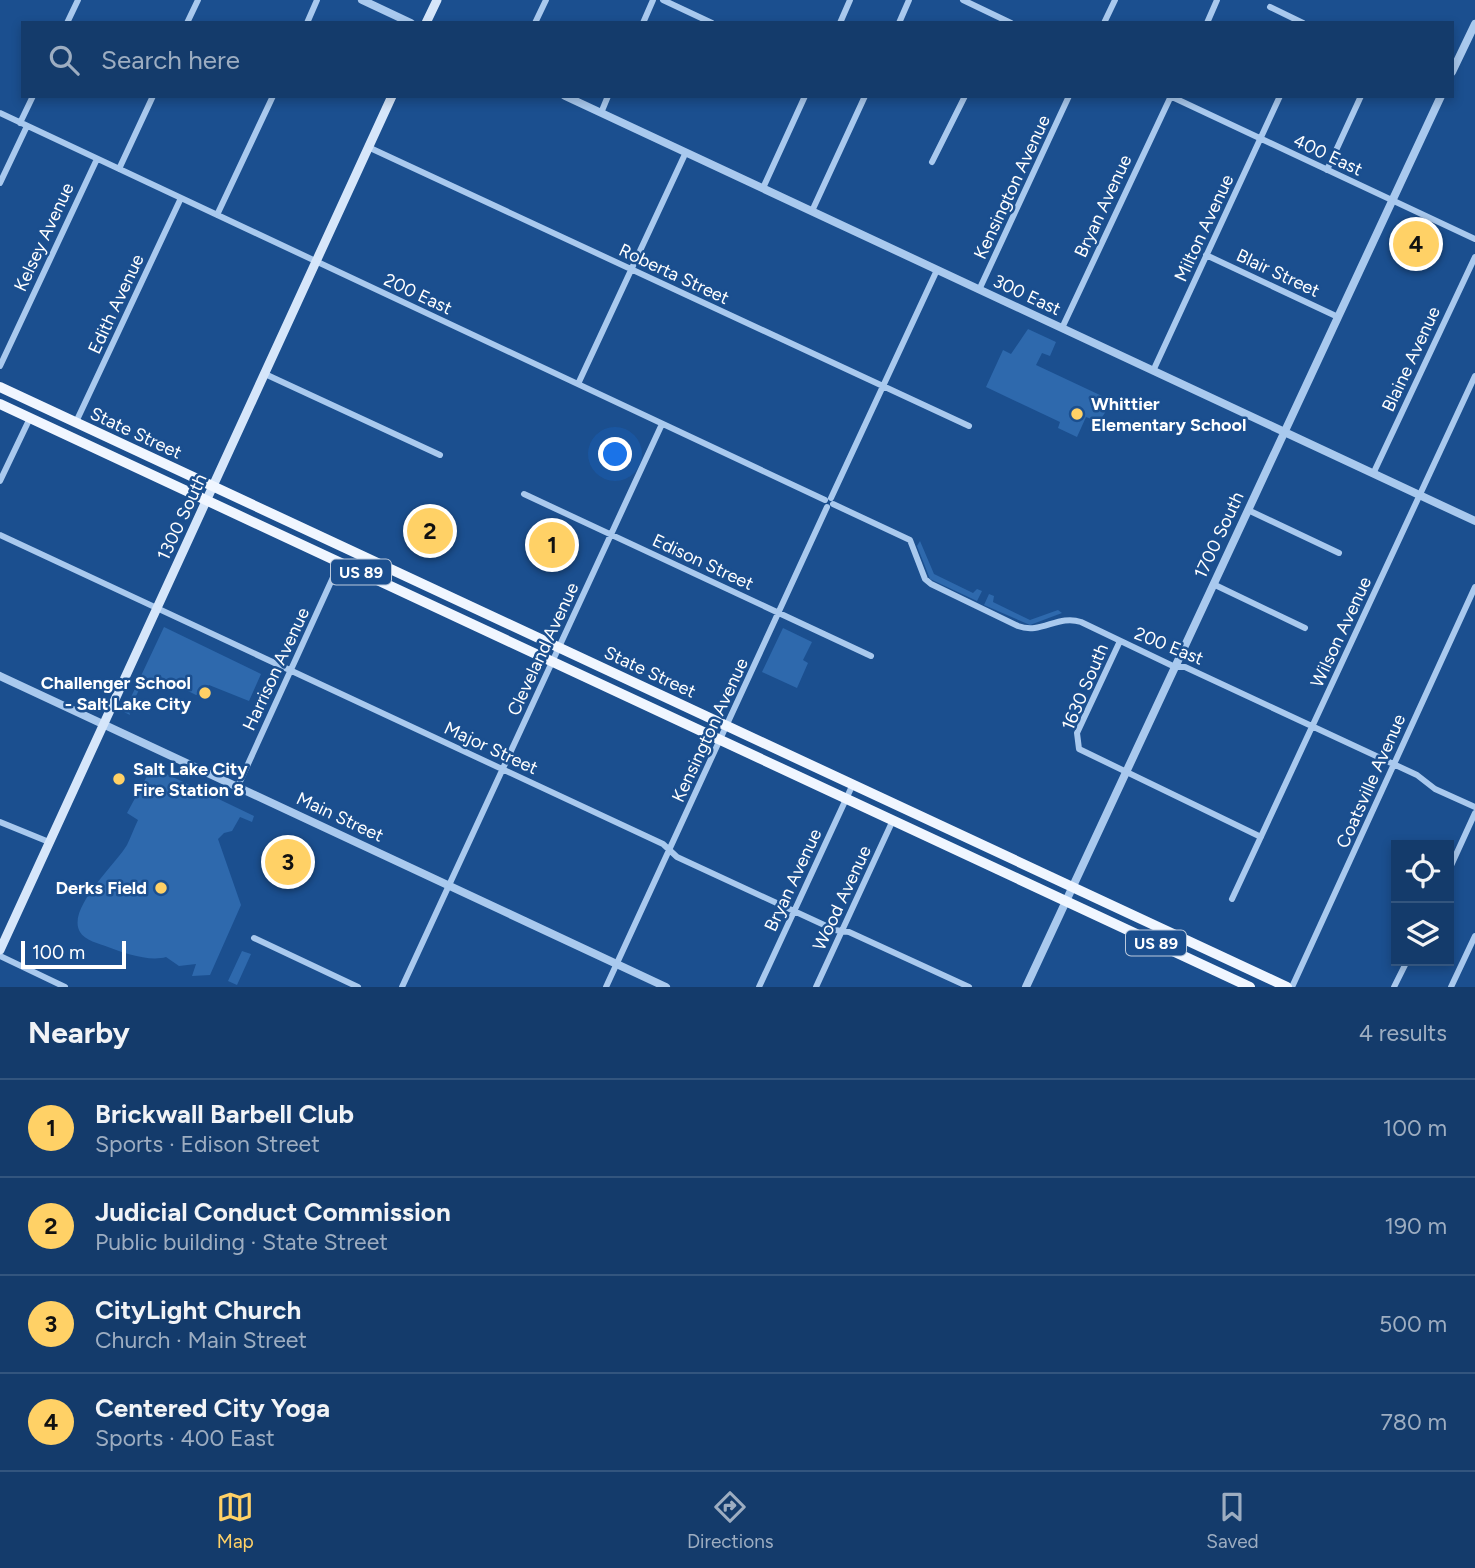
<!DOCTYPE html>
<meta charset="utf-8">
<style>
:root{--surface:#143b6b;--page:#214673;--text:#f1f3f6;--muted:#9dadc1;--line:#33557e;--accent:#ffd166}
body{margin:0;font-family:Figtree,sans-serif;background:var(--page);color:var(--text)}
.controls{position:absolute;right:21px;bottom:21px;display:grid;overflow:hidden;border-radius:0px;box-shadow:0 4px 10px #0003}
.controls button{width:63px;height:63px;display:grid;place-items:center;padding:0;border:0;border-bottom:2px solid var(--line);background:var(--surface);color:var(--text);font:35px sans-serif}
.scale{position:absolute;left:21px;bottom:18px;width:105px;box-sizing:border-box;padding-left:7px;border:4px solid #fff;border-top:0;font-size:19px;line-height:24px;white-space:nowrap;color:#fff;-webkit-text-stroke:5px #1b4f8f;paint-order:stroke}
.you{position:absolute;left:616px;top:455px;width:24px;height:24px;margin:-18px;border:5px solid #fff;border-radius:50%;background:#1a73e8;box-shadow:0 0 0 10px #1a73e833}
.badge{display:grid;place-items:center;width:46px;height:46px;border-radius:50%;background:var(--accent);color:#111;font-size:23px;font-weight:700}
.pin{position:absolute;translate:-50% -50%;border:4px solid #fff;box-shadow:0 2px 7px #0006}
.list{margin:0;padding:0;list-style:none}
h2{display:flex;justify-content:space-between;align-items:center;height:91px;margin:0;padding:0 28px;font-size:30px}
h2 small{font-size:23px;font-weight:400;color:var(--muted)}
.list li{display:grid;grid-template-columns:46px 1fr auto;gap:21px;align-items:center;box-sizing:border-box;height:98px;padding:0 28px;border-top:2px solid var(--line)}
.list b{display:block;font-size:26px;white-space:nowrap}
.list p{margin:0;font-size:23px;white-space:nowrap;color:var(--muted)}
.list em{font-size:23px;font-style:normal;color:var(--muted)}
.icon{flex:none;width:38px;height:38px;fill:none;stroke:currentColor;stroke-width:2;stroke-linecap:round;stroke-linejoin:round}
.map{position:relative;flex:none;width:1475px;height:987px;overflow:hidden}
.search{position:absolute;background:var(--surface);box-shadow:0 4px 10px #0003;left:21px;right:21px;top:21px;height:77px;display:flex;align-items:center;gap:18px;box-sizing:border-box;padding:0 24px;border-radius:0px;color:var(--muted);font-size:26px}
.sheet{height:483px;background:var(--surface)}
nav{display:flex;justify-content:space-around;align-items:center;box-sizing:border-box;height:98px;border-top:2px solid var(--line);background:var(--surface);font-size:19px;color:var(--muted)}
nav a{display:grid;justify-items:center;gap:4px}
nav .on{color:var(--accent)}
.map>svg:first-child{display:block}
.green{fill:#2e69ad}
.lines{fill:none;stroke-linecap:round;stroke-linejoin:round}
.minor{stroke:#a9c9ee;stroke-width:6}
.tertiary{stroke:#a9c9ee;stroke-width:8}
.secondary{stroke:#d6e6fa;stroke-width:9}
.primary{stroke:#f0f6ff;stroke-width:10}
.poi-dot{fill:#ffd166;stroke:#1b4f8f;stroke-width:2.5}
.labels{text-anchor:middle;stroke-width:5;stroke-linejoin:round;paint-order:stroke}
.shield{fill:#1b4f8f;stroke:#bbcadd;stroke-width:2}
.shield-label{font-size:16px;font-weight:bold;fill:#fff}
.street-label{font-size:18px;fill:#fff;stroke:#1b4f8f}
.poi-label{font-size:18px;font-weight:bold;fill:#fff;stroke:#1b4f8f;text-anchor:start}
</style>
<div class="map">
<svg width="1475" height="987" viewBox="0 0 1475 987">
<rect width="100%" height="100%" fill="#1b4f8f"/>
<path class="green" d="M1028 329 1056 342 1050 356 1042 353 1036 365 1102 396 1108 408 1099 422 1086 417 1077 437 1058 428 1060 422 986 387 1003 350 1011 354Z
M920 541 934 574 973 593 977 589 982 591 977 601 930 579 917 546Z
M989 594 994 596 993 602 1030 620 1058 610 1062 613 1030 625 984 605Z
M164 627 261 674 249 701 209 685 206 690 196 695 172 683 169 688 145 677 129 711 130 715 124 712Z
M783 628 812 642 803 660 808 663 797 688 762 672Z
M152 767 254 816 252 822 240 817 232 831 224 833 218 839 241 905 210 975 192 976 196 964 179 966 166 957C150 962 123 953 108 947 100 944 84 940 80 932 66 909 116 864 127 845 131 837 134 828 138 820L127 813Z
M242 951 251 954 237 985 228 981Z"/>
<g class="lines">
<path class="minor" d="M663 0 712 23
M963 0 1011 23
M1270 7 1303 23
M67 23 78 0
M187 23 198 0
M307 23 317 0
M535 23 546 0
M643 23 653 0
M840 23 850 0
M899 23 909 0
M1104 23 1115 0
M1207 23 1217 0
M1170 96 1475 239
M0 113 825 500
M601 113 608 96
M20 123 33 96
M368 147 969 426
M932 162 965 96
M119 169 153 96
M1327 170 1361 96
M0 183 27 126
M763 188 805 96
M812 211 865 96
M217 215 273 96
M1206 255 1338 317
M979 290 1069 96
M1062 328 1171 96
M0 366 97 159
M1153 371 1280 96
M265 374 440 455
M578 384 686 152
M76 422 181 198
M1373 474 1475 257
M0 481 30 418
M524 494 871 656
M831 498 937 270
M833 504 910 540 925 579 931 584 1018 626C1041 635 1058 614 1081 622L1175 667H1185L1417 775 1435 789 1475 807
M1248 510 1339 553
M0 535 663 844 677 857 835 930 849 932 969 987
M1213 584 1305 628
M1120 641 1077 733 1079 749 1261 837
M238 786 340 562
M0 822 49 842
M1449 870 1475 813
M1232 899 1475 376
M254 938 358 987
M0 956 65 987
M402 987 662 424
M606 987 827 507
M759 987 853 784
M816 987 893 820
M1292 987 1475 587
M1394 987 1407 961
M1451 987 1475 936"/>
<path class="tertiary" d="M362 0 411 23
M1452 72 1475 24
M565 96 1475 521
M0 676 666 987
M1026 987 1441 96"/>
<path class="secondary" d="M426 23 437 0
M0 950 392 96"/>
<path class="primary" d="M0 387 1287 987
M0 404 1250 987"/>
</g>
<g class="poi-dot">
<circle cx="1077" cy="414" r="7"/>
<circle cx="205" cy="693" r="7"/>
<circle cx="119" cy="779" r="7"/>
<circle cx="161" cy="888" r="7"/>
</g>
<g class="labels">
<g class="shield">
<rect x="331" y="559.5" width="60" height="25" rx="5"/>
<rect x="1126" y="930.5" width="60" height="25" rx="5"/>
</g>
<g class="shield-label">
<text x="361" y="578">US 89</text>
<text x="1156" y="949">US 89</text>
</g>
<g class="street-label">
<text transform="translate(1328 155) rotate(25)" y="6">400 East</text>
<text transform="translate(1012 187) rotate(-65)" y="6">Kensington Avenue</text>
<text transform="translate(1103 206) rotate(-65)" y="6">Bryan Avenue</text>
<text transform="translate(1204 228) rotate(-65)" y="6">Milton Avenue</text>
<text transform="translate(44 237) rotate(-65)" y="6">Kelsey Avenue</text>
<text transform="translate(1278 273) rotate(25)" y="6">Blair Street</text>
<text transform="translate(674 274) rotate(25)" y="6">Roberta Street</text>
<text transform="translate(418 294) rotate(25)" y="6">200 East</text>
<text transform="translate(1027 295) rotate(25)" y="6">300 East</text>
<text transform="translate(116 304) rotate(-65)" y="6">Edith Avenue</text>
<text transform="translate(1411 359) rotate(-65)" y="6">Blaine Avenue</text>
<text transform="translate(136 433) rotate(25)" y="6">State Street</text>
<text transform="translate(182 517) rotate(-65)" y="6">1300 South</text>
<text transform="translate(1219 535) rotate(-65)" y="6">1700 South</text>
<text transform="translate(703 562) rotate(25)" y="6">Edison Street</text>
<text transform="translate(1341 632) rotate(-65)" y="6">Wilson Avenue</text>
<text transform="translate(1169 646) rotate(22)" y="6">200 East</text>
<text transform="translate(543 649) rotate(-65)" y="6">Cleveland Avenue</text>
<text transform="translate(276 669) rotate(-65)" y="6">Harrison Avenue</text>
<text transform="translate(650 672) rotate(25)" y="6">State Street</text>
<text transform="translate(1085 687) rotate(-67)" y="6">1630 South</text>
<text transform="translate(710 730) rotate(-65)" y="6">Kensington Avenue</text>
<text transform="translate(491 748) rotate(25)" y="6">Major Street</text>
<text transform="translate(1371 781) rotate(-66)" y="6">Coatsville Avenue</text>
<text transform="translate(340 817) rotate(25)" y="6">Main Street</text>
<text transform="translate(793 880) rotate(-65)" y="6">Bryan Avenue</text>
<text transform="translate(842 898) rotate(-65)" y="6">Wood Avenue</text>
</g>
<g class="poi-label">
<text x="1091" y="410">Whittier<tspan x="1091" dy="21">Elementary School</tspan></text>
<text x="191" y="689" text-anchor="end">Challenger School<tspan x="191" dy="21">- Salt Lake City</tspan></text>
<text x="133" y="775">Salt Lake City<tspan x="133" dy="21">Fire Station 8</tspan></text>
<text x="147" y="894" text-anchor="end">Derks Field</text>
</g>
</g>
</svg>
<div class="controls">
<button><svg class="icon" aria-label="locate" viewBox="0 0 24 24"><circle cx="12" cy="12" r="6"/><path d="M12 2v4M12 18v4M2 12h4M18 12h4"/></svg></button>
<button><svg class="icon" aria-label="layers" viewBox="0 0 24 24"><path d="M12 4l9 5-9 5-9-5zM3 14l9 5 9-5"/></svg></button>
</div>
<div class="scale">100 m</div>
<div class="you"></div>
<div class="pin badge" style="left:552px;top:545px">1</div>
<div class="pin badge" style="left:430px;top:531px">2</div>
<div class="pin badge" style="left:288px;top:862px">3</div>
<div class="pin badge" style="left:1416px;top:244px">4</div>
<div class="search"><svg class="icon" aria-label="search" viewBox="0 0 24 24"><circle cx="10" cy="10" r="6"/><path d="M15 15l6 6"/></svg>Search here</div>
</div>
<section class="sheet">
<h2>Nearby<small>4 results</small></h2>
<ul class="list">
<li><span class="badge">1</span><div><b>Brickwall Barbell Club</b><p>Sports · Edison Street</p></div><em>100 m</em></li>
<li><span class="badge">2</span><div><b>Judicial Conduct Commission</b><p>Public building · State Street</p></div><em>190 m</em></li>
<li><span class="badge">3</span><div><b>CityLight Church</b><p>Church · Main Street</p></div><em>500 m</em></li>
<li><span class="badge">4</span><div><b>Centered City Yoga</b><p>Sports · 400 East</p></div><em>780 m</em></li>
</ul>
</section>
<nav>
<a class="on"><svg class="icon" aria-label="map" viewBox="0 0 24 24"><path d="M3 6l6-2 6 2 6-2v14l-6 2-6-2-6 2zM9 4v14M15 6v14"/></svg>Map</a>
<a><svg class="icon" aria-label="directions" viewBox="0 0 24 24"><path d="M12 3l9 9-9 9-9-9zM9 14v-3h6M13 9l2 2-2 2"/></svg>Directions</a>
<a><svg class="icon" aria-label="saved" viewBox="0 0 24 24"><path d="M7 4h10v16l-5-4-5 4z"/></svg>Saved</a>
</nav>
